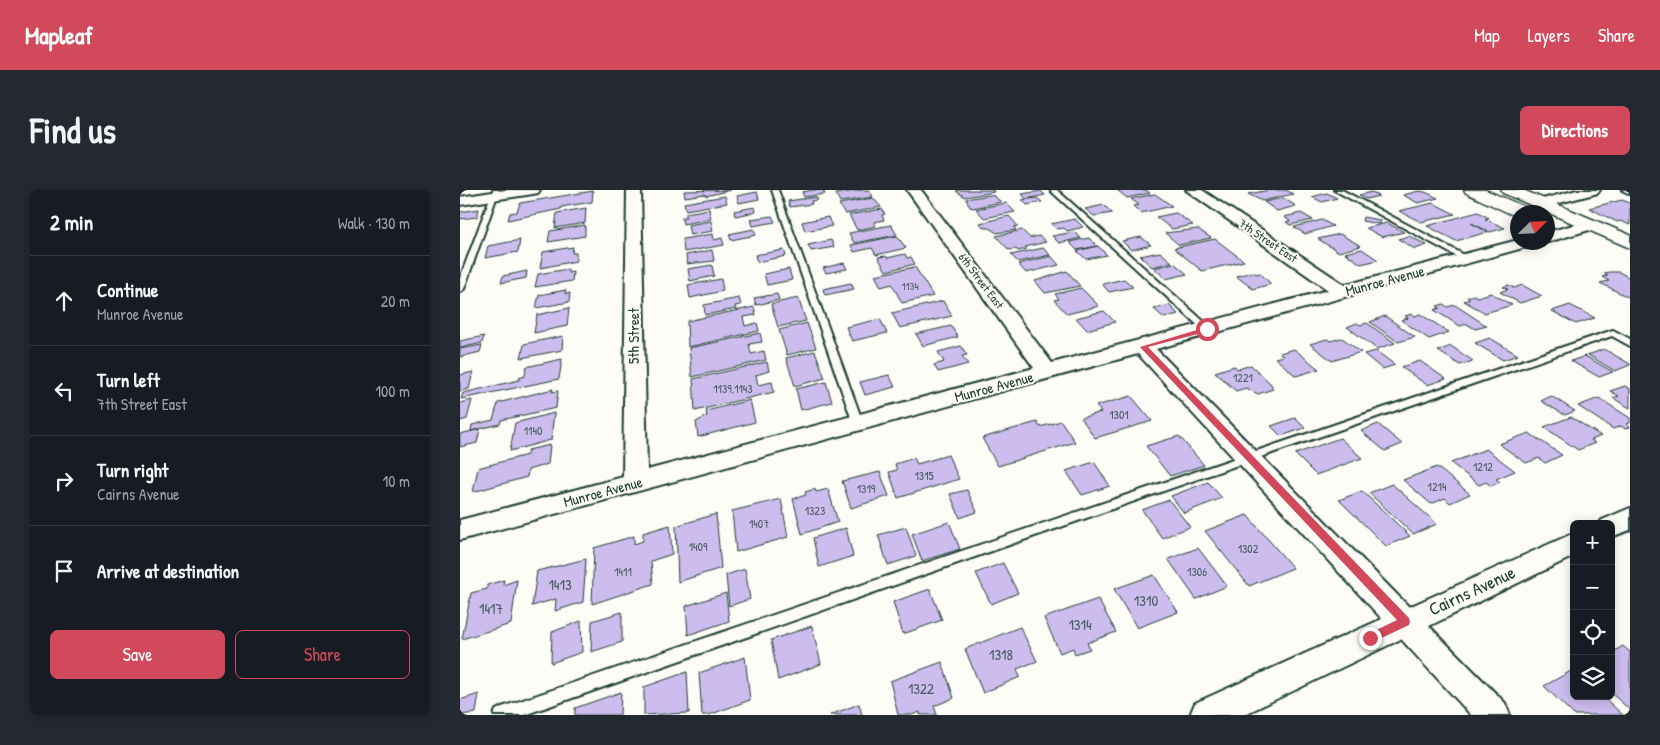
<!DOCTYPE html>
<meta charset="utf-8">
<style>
:root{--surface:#171b24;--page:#242831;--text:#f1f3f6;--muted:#9ea1a6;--line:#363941;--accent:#d1495b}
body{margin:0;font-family:"Patrick Hand",sans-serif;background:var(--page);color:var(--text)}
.controls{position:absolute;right:15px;bottom:15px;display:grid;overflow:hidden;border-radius:8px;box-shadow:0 2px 12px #0003}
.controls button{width:45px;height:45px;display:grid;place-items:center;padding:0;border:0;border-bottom:1px solid var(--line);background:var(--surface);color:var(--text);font:25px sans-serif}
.compass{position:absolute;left:1050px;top:15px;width:45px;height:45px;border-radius:50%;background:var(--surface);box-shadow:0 2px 12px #0003;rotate:66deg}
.stop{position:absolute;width:15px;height:15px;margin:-11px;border:4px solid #d1495b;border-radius:50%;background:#fff}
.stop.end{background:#d1495b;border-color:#fff;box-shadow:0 1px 5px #0008}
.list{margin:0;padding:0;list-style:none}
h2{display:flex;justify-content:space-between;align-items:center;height:65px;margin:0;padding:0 20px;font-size:21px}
h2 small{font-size:16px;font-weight:400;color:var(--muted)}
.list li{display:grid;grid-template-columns:32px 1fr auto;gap:15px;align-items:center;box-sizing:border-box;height:90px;padding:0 20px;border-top:1px solid var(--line)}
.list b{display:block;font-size:19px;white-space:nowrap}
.list p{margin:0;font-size:16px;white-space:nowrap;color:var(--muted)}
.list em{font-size:16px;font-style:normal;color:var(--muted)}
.actions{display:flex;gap:10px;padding:15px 20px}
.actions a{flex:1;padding:11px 0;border:1px solid var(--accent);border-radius:8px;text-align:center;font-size:18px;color:var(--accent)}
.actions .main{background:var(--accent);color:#fff}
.icon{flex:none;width:28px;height:28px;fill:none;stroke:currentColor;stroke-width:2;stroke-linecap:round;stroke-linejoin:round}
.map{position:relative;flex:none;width:1170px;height:525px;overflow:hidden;border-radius:8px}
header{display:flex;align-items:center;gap:30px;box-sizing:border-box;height:70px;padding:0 25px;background:var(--accent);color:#fff}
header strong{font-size:24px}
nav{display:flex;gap:28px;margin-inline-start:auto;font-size:18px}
.intro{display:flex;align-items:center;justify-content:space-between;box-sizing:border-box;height:120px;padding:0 30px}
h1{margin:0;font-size:35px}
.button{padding:12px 22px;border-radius:8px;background:var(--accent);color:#fff;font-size:18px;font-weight:700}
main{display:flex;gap:30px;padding:0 30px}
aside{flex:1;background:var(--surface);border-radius:8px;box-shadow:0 2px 12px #0003}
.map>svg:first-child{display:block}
.building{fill:#cdbdee;stroke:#1f3d34}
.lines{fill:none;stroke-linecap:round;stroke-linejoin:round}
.service-casing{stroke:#1f3d34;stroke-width:4}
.minor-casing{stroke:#1f3d34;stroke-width:4}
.secondary-casing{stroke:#1f3d34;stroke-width:3}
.service{fill:#fdfcf7;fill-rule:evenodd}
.minor{fill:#fdfcf7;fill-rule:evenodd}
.secondary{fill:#fdfcf7;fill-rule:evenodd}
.route{fill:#d1495b}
.labels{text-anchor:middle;stroke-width:4;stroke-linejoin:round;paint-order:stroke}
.far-number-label{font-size:11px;fill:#4a5d62}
.far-street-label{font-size:12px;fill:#1f3d34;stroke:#fdfcf7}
.number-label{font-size:12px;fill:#4a5d62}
.street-label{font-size:15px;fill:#1f3d34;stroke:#fdfcf7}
.near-number-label{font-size:15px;fill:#4a5d62}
.near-street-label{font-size:18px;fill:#1f3d34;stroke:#fdfcf7}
</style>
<header>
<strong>Mapleaf</strong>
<nav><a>Map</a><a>Layers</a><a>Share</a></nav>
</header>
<div class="intro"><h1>Find us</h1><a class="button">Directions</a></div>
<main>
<aside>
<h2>2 min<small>Walk · 130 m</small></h2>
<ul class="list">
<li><svg class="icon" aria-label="ahead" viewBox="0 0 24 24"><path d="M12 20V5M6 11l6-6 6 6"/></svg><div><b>Continue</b><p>Munroe Avenue</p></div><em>20 m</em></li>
<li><svg class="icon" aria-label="left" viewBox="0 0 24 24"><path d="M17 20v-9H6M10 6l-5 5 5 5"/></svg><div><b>Turn left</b><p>7th Street East</p></div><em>100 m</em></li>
<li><svg class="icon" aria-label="right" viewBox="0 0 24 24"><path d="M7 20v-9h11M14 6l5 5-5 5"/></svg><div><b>Turn right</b><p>Cairns Avenue</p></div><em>10 m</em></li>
<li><svg class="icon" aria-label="arrive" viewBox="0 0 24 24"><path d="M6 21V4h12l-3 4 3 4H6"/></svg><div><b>Arrive at destination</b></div></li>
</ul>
<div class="actions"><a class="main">Save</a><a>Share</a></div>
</aside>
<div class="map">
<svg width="1170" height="525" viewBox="0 0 1170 525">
<rect width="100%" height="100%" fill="#fdfcf7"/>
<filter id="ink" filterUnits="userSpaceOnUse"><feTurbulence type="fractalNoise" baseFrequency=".02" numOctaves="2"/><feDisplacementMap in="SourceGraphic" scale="10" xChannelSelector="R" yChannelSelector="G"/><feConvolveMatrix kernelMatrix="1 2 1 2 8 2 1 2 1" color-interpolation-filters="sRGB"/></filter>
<g filter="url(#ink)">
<path class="building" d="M271 0 246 6 245 4 225 7 224 1Z
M353 0H363L365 4 344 7 342 2Z
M401 0H409L413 7 380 12 376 4Z
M499 0H533L534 2 505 7 496 1Z
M657 0H686L690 3 667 8Z
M810 0H826L833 4 802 11 788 4Z
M133 1 132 12 101 17V19L48 30 50 23 57 22 60 13Z
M581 1 585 5 566 9 562 4Z
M959 1 965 2 978 8 958 13 943 5Z
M297 2 299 9 279 13 277 6Z
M912 2 919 6 906 9 899 5Z
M867 3 877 8 862 12 852 7Z
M695 4 712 16 681 23 673 16 679 15 671 9Z
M529 5 534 6 541 12 513 18 510 17 506 9Z
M265 6 267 13 226 20 224 13Z
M356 7 358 10 351 11 352 14 330 17 328 11Z
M413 8 421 17 385 24 379 14Z
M577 8 582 12 567 15 562 10Z
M823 8 836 16 817 21 804 12Z
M1162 10 1170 13V35L1160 31 1157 32 1129 18Z
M546 13 555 22 524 28 516 19Z
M973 13 995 24 961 32 939 21Z
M644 15 652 23 634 26 625 19Z
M295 17 296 22 275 26 274 21Z
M126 18 125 33 95 38 97 23Z
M19 19 17 27 0 29V22Z
M249 19 251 29 223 34 222 27H226V23Z
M422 19 425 24 422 25 424 30 414 32 416 36 397 40 389 25Z
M1018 22 1029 28 1025 29 1045 38 1030 42 1011 33 1028 42 996 51 967 36Z
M716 23 733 35 712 39 696 27Z
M841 23 853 30 830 35 826 32 830 31 824 27Z
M312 26 315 32 293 36 291 29Z
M549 26 558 36 554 37 556 40 537 43 529 38H524L520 33Z
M368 27 372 36 345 41 342 32Z
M903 27 920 30 919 34 902 31Z
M615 29 623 37 607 41 604 38 597 39 591 34Z
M862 30 873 36 845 44 834 37Z
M251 31 253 41 230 45 228 35Z
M927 33 944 42 922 47 906 38Z
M125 35V46L88 52 90 41Z
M431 35 437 45 394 53 389 43Z
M294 39 296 45 271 50 269 44Z
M738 39 751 48 719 55 705 43Z
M562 40 570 48 579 46 586 52 565 57 567 59 558 61 556 59 549 60 536 46Z
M614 42 621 48 599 53 592 46Z
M253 44 254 50 262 48 264 55 224 62 223 49Z
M880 44 901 56 879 62 858 49Z
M437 46 446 58 416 65 412 58 394 62 391 55Z
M949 46 967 55 955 59 938 49Z
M681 47 691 55 671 60 662 51Z
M629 48 637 56 617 60 609 52Z
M755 49 784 71 742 81 714 58Z
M60 50 58 62 25 68 28 56Z
M371 50 374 57 351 61 348 55Z
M638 56 647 65 626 69 617 61Z
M113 57 112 63H116V71L80 78 83 62Z
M583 58 590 65 558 72 551 65Z
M902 59 918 70 901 74 885 63Z
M252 60 254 71 227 74 226 65Z
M324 60 326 66 297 72 295 65Z
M700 62 712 72 692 77 680 66Z
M445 64 447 68 451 67 455 74 426 81 418 67 426 66 427 68Z
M591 66 599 75 566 83 558 74Z
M384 73 387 79 366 83 363 78Z
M714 73 727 84 706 89 694 78Z
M252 75 254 86 230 91 228 79Z
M455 77 473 106 442 113 432 94 421 97 415 85Z
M108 79V83L113 82 112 91 75 97 78 84Z
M329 79 332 90 307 95 304 84Z
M67 81 66 88 41 93 43 86Z
M607 81 620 96 585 103 575 91Z
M793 82 796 84 800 83 811 94 793 99 776 86Z
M1149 82H1159L1170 88V108L1140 93 1149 91 1142 87 1148 85 1144 83Z
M261 89 263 101 230 108 228 95Z
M664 89 673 97 649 102 642 94Z
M391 93 394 99 365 105 363 99Z
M1049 95 1054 98 1062 95 1082 106 1060 113 1040 102 1048 99 1043 97Z
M621 98 639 116 607 124 594 110 599 109 595 104Z
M106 100 105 104 110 103 109 112 76 118 79 105Z
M1031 103 1052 115 1025 123 1004 111 1010 109 1007 107 1014 105 1017 107Z
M317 104 319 110 296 115 294 108Z
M279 108 281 115 275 116 276 119 245 125 244 115Z
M338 108 346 131 318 137 311 114Z
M483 111 492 126 440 138 432 123Z
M984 114 987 117 995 115 1027 136 1015 139 1007 134 1000 136 974 120 980 118 977 116Z
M709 115 718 124 704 128 694 119Z
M1110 115 1135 128 1116 134 1092 121Z
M294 117 296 125 283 127 285 136 297 133 299 141 228 157 227 131Z
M109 118 107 136 74 143 77 125Z
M644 121 655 132 627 140 616 128Z
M952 124 955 126 960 124 989 142 969 149 941 130 948 128 945 126Z
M925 126 955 147 938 152 910 132Z
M420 129 427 143 392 151 386 137Z
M347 133 356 158 327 165 319 140Z
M897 133 900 135 907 133 935 153 917 159 887 137Z
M491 136 498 147 463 156 456 144Z
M300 143 302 152 289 154 291 164 304 161 306 170 232 187 229 158Z
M24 146 22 153 0 158V151Z
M103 146 102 160 61 168 64 154Z
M882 148 901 162 872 171 850 154 867 149 870 151Z
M1030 148 1058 165 1043 170 1015 153Z
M22 155 20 162 0 167V159Z
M501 156 507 165 502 166 508 174 478 182 474 175 484 172 478 162Z
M991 156 1013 171 1000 175 978 161Z
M834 159 859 179 836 186 815 168 823 166 820 163Z
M1144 159 1170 174V175L1155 181 1128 165Z
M355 161 365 188 335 196 326 168Z
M916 161 935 175 922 179 904 164Z
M1125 166 1153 182 1139 187 1111 171Z
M102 169 99 189 1 209 3 203 59 190V188L65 186 66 177Z
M960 171 986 189 967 195 941 177Z
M307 172 309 181 296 185 298 195 312 192 314 202 235 221 233 189Z
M791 175 811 194 813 199 798 204 786 198 776 201 755 182 774 176 778 179Z
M13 182 9 199 0 201V185Z
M429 185 435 197 405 205 400 192Z
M366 192 372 212 341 220 336 199Z
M1165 196 1170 199V218L1153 208 1159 206 1150 201Z
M93 199 92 202 98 201 96 218 41 230 40 234 11 241 12 235 33 230 38 213Z
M671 206 692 231 635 248 621 228 641 222 636 216Z
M1091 206 1115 221 1105 225 1081 211Z
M1139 208 1170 228V233L1166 234 1170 237 1165 239 1161 236 1153 239 1118 216Z
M12 210 7 229 0 231V213Z
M290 210 295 232 238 247 236 232 247 226 246 221Z
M94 223 91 250 50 261 55 233Z
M1111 227 1141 246 1131 250 1135 253 1118 260 1084 237Z
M835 228 845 238 821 246 811 236Z
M601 231 615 252 538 276 522 248 577 232 580 237Z
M918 234 942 254 925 261 901 241Z
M20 239 17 253 0 257V244Z
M1069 243 1102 265 1085 273 1079 268 1066 273 1039 254Z
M719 246 744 275 710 286 686 256Z
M880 248 902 268 856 285 835 264Z
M90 255 88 274 68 280 67 287 13 302 18 278 67 265 68 260Z
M1026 259 1055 281 1036 289 1040 292 1031 296 1026 292 1019 295 991 273Z
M488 265 499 289 438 308 429 282 437 280 435 274 454 268 457 274Z
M634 272 650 296 622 305 606 281Z
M977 277 1010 304 990 313 985 308 971 314 943 290Z
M420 282 429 306 391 318 382 291Z
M748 292 762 308 724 323 711 306Z
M932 294 977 334 953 344 909 303Z
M355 299 356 302 368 299 378 332 342 344 333 309 346 305 345 302Z
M507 300 517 322 500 328 490 304Z
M902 301 950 346 926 356 879 310Z
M321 309 328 347 276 362 272 321Z
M709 310 730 337 702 348 682 320Z
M256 324 261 378 218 392 216 336Z
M787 325 833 378 789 396 745 341Z
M489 332 500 359 462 371 452 344Z
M210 335 212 364 191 371 193 394 132 414 134 358 174 346V354L183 351V343Z
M446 337 456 366 428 375 418 345Z
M386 338 393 366 359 377 353 348Z
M738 358 767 396 736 409 708 369Z
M126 369 123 412 95 421 96 409 72 416 77 381Z
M543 373 558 403 531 414 516 383Z
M285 379 290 409 269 416 266 385Z
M694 385 718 422 677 438 654 399Z
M44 390 43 395 57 390 51 434 2 449 11 403 27 399V395Z
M470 399 482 430 443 444 433 412Z
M266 403 269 431 228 445 226 416Z
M638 409 656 442 627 453 630 459 615 464 613 458 600 463 584 428Z
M162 422V452L131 462 132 431Z
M121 431 122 462 91 473 92 442Z
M352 436 361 474 318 490 311 450Z
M560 437 577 471 557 479 560 487 523 503 505 459Z
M1163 456 1170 462V520L1151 503V461L1153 462Z
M285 467 290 510 249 525H242L239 483Z
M482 472 494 508 474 516 477 525H460V522L452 525H438L430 491Z
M1113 480 1114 506H1142L1163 525H1114L1084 496Z
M227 482 229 523 184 525V497Z
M161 502 160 525H115V518Z
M19 504 16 523 0 525V510Z
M399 514 402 525H370Z"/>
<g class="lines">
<defs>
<path id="service" d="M33 0H39L4 99 0 102V88Z
M312 0H318L403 233 402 236 398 237 393 233Z
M590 0H597L750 137V141H744Z
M874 0H882L1012 69 1005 71Z
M1162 0H1170V4Z
M1153 140 1170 149V156L1152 146 792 270 64 525H34L36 520 42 517Z"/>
<path id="minor" d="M45 0H80L78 3 73 4 0 15V7Z
M167 0H181L187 280 574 178 447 0H461L592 173 868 100 726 0H742L885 95 1058 50V52H1076L1074 55 696 159 949 417 1114 343V366L969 436 1045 513 1050 525H1011L941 449 783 525H730L735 513 922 429 678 164 0 350V330L163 287Z
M1117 0H1140L1138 3 1080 18 1075 17 1073 14 1075 11Z
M1131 30 1136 32 1139 35 1136 38 1088 52V42Z
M1170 318V340L1151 347V334H1139L1142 330Z"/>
<path id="secondary" d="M1004 0H1026L1067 18 1070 22H1058V26H1055L1006 3Z
M1041 0H1063L1170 45V58L1043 3Z"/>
</defs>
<use href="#service" class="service-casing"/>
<use href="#minor" class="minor-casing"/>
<use href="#secondary" class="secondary-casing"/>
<use href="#service" class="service"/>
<use href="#minor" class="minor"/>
<use href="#secondary" class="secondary"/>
</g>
</g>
<path class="route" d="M747 137 750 139 749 141 688 157 949 428 950 432 949 435 913 452H906L904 448 906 445 937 430 680 157Z"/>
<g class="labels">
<g class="far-number-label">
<text x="450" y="100">1134</text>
</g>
<g class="far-street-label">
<text transform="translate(808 51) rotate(34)" y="4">7th Street East</text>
<text transform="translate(521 91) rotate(53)" y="4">6th Street East</text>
</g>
<g class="number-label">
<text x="783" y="192">1221</text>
<text x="273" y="203">1139,1143</text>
<text x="659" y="229">1301</text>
<text x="73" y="245">1140</text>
<text x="1023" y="281">1212</text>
<text x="464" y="290">1315</text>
<text x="977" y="301">1214</text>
<text x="406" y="303">1319</text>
<text x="355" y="325">1323</text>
<text x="299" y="338">1407</text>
<text x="238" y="361">1409</text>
<text x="788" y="363">1302</text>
<text x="163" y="386">1411</text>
<text x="737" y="386">1306</text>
</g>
<g class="street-label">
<text transform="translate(925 91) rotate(-15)" y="5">Munroe Avenue</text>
<text transform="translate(174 146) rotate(-90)" y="5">5th Street</text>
<text transform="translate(534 197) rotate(-15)" y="5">Munroe Avenue</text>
<text transform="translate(143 302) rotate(-15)" y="5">Munroe Avenue</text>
</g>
<g class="near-number-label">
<text x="100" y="400">1413</text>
<text x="686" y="416">1310</text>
<text x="31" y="424">1417</text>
<text x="620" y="440">1314</text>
<text x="541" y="470">1318</text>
<text x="461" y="504">1322</text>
</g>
<g class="near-street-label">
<text transform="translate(1012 401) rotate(-25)" y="6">Cairns Avenue</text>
</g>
</g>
</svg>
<div class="controls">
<button>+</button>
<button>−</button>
<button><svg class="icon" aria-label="locate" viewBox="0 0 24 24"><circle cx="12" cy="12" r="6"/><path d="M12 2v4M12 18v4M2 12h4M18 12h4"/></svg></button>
<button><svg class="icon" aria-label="layers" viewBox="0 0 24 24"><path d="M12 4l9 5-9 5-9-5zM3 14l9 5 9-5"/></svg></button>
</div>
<svg class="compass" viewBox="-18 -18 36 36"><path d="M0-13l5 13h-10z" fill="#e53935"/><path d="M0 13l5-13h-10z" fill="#9ea1a6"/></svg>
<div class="stop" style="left:747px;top:139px"></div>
<div class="stop end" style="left:910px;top:448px"></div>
</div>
</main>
